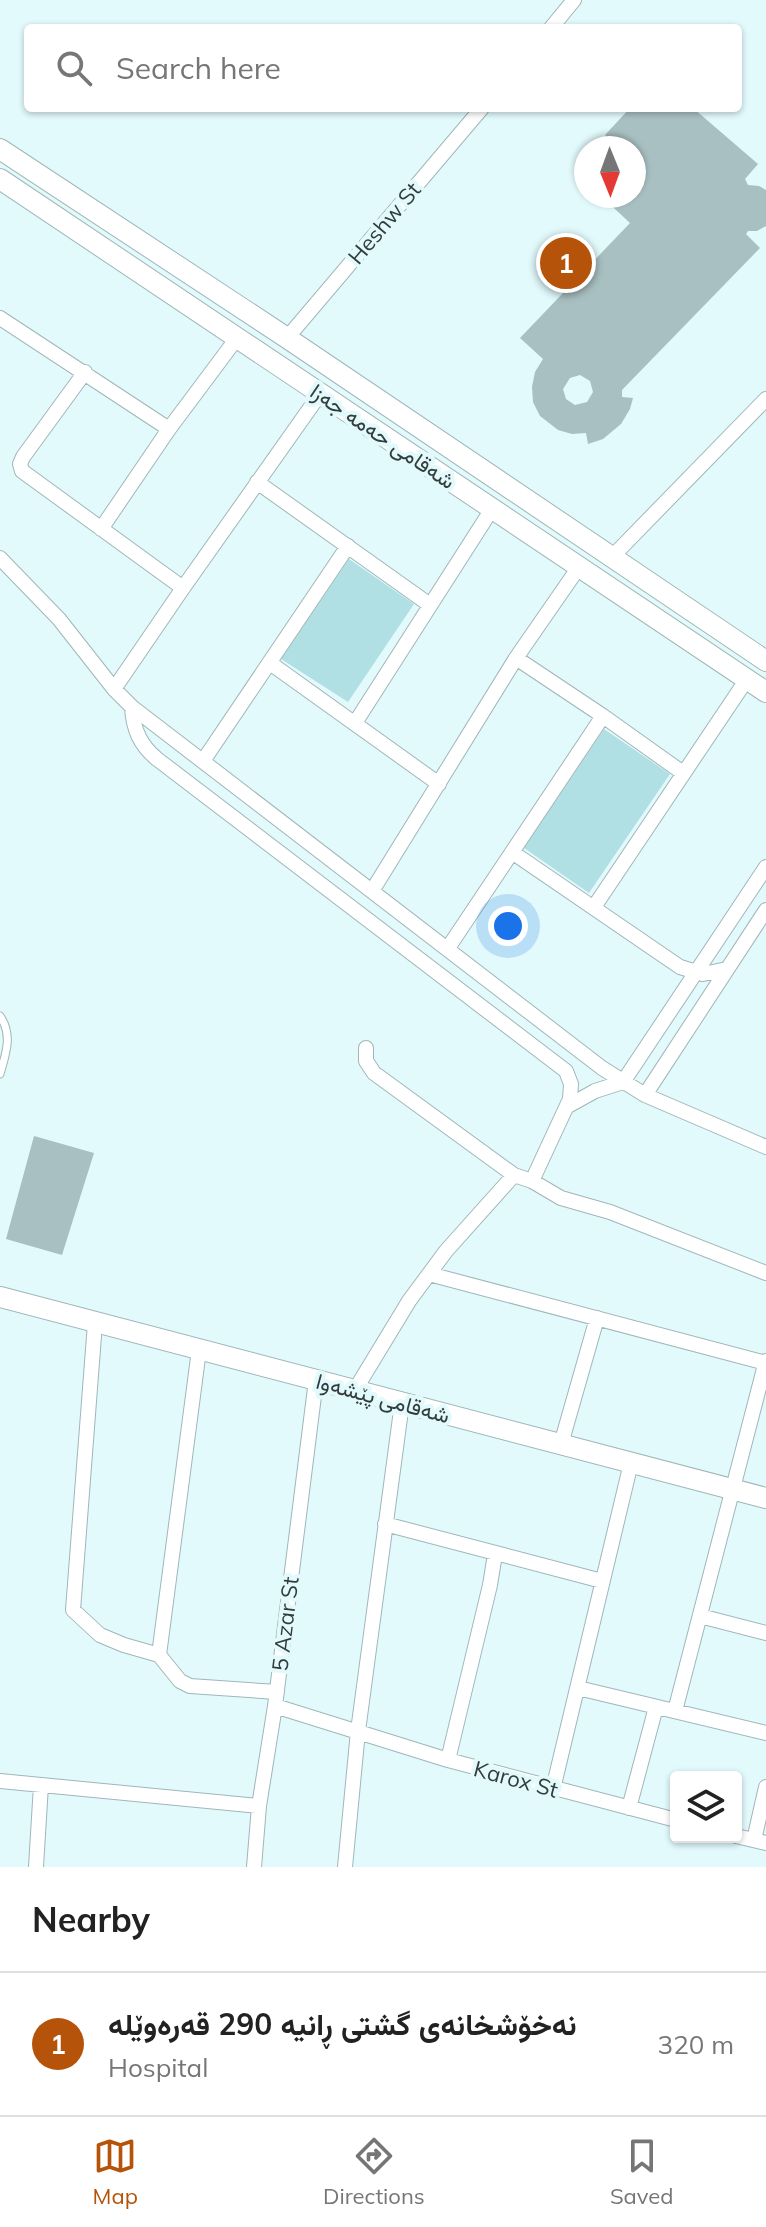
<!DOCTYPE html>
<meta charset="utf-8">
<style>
:root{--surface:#fff;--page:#f2f2f2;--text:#222;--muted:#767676;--line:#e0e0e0;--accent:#b45309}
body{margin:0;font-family:Mulish,Vazirmatn,sans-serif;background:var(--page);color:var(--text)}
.controls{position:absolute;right:24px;bottom:24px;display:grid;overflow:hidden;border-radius:8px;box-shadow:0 2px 6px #0004}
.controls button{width:72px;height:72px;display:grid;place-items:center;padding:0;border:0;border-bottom:2px solid var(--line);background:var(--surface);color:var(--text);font:40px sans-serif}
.compass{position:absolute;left:574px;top:136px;width:72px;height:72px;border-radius:50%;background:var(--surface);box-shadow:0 2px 6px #0004;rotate:179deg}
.you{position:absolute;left:508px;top:926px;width:28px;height:28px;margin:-20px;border:6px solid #fff;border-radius:50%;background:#1a73e8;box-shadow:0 0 0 12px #1a73e833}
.badge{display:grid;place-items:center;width:52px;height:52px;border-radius:50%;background:var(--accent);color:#fff;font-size:26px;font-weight:700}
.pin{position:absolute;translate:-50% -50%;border:4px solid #fff;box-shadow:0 2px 8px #0006}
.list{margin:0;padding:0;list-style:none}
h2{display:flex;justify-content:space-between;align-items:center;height:104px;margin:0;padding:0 32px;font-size:34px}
h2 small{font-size:26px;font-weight:400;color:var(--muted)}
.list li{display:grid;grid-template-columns:52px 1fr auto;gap:24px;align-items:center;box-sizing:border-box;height:144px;padding:0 32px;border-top:2px solid var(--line)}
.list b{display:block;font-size:30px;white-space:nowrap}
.list p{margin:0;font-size:26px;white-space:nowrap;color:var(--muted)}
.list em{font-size:26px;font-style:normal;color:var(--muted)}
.icon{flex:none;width:44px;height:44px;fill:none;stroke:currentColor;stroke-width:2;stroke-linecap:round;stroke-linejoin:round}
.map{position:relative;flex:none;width:766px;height:1867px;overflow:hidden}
.search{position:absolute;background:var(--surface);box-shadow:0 2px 6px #0004;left:24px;right:24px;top:24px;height:88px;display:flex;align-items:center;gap:20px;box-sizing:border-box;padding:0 28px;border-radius:8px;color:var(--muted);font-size:30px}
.sheet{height:248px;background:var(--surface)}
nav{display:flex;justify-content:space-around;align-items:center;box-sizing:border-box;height:112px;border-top:2px solid var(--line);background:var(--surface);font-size:22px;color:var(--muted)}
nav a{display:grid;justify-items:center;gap:4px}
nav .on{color:var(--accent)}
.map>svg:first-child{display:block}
.green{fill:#b1e0e4}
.building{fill:#a9c0c2;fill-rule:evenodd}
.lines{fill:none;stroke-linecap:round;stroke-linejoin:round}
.lane-casing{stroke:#a0b6b8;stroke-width:9}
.street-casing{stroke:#a0b6b8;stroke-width:16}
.secondary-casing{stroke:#a0b6b8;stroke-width:22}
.lane{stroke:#fff;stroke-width:7}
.street{stroke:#fff;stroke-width:14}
.secondary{stroke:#fff;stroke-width:20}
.labels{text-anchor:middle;stroke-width:8;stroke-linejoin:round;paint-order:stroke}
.street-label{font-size:22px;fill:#343d3e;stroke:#e2fafc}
</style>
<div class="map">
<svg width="766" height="1867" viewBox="0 0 766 1867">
<rect width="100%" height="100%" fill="#e2fafc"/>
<path class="green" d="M349 559 414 604 348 702 281 659Z
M604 729 670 774 589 893 524 848Z"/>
<path class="building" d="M630 108H693L758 164 745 179 748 185 759 186 766 190V226L757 231H748L746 234 760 248 622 390V397L633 398 630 409 621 424 603 439 588 444 586 433 572 434 558 430 540 416 533 402 532 387 535 372 543 359 520 338 630 223 601 196H634V148H619L605 135ZM580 375 590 381 593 392 587 402 575 405 566 399 563 389 570 378Z
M34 1136 94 1153 62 1255 6 1239Z"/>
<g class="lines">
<defs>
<path id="lane" d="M0 1016C13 1035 6 1053 0 1074"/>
<path id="street" d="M551 28 574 0
M0 318 169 429
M287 338 482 108
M85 372 23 457 20 464 22 471 183 588
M257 482 430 605
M101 529 169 429 237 338
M0 558 59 619 114 689 132 707 602 1068 645 1095 766 1147
M611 558 766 399
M516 658 603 716 683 773
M270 663 439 784
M114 689 183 588 320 394
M132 707C133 729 140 745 157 759L566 1071 571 1084 570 1099 532 1181
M355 723 492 509
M203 761 348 546
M512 852 680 967 703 974 727 969
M372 891 516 658 579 567
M594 907 747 679
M448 948 603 716
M366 1048V1061L374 1073 514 1175 532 1181 561 1198 610 1212 766 1273
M645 1095 766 910
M568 1106 595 1091 623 1082 766 867
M429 1274 766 1363
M95 1323 73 1610 100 1635 124 1645 159 1655 180 1681 190 1686 277 1692
M355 1390 409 1301 446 1251 514 1175
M561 1444 597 1318
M385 1524 602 1581
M700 1616 766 1633
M159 1655 199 1350
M578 1688 766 1733
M275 1706 448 1760 676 1820
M675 1711 766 1361
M448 1760 490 1585 495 1554
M0 1781 259 1806
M553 1789 631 1463
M629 1808 656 1707
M736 1836 766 1843
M754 1840 766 1787
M36 1867 41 1785
M254 1867 259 1806 275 1706 316 1380
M345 1867 358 1731 402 1403"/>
<path id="secondary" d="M0 149 287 338 766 661
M0 179 766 692
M0 1297 766 1498"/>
</defs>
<use href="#lane" class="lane-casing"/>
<use href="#street" class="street-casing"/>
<use href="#secondary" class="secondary-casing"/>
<use href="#lane" class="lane"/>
<use href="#street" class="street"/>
<use href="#secondary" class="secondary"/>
</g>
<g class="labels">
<g class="street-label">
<text transform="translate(384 223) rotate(-50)" y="8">Heshw St</text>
<text transform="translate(383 436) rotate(34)" y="8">شەقامی حەمە جەزا</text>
<text transform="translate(383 1398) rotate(15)" y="8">شەقامی پێشەوا</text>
<text transform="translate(285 1624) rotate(-83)" y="8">5 Azar St</text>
<text transform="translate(516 1779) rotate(15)" y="8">Karox St</text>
</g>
</g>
</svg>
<div class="controls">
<button><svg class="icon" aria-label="layers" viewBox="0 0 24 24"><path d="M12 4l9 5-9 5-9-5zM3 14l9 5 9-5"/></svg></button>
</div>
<svg class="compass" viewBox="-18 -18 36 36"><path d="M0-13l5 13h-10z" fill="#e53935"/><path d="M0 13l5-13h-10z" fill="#767676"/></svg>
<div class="you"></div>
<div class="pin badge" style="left:566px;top:263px">1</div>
<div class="search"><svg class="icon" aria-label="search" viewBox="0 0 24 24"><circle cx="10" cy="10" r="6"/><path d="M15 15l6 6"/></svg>Search here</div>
</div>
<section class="sheet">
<h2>Nearby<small></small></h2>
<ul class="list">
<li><span class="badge">1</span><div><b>نەخۆشخانەی گشتی ڕانیە 290 قەرەوێلە</b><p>Hospital</p></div><em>320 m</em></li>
</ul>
</section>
<nav>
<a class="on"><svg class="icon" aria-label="map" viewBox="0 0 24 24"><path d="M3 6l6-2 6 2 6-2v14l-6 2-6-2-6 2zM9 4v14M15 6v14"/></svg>Map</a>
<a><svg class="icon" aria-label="directions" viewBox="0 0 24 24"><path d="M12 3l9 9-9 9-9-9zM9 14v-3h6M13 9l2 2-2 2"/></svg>Directions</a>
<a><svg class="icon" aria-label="saved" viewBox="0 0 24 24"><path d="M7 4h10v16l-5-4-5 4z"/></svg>Saved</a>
</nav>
